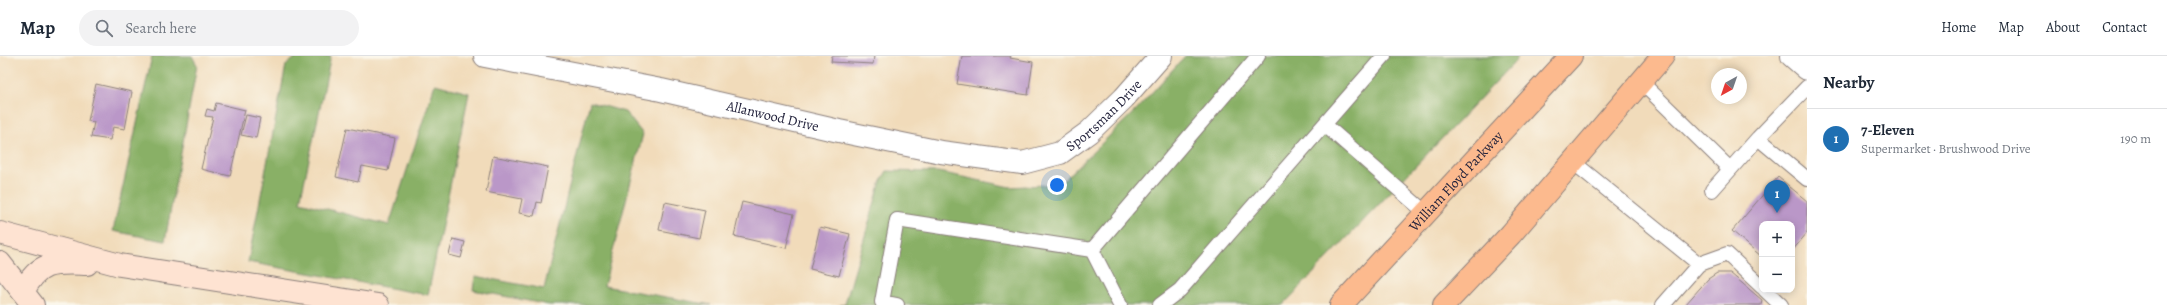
<!DOCTYPE html>
<meta charset="utf-8">
<style>
:root{--surface:#fff;--page:#f2f2f3;--text:#1f2937;--muted:#747a83;--line:#e0e1e3;--accent:#1f6fb2}
body{margin:0;font-family:Alegreya,serif;background:var(--page);color:var(--text)}
.controls{position:absolute;right:12px;bottom:12px;display:grid;overflow:hidden;border-radius:8px;box-shadow:0 2px 10px #0003}
.controls button{width:36px;height:36px;display:grid;place-items:center;padding:0;border:0;border-bottom:1px solid var(--line);background:var(--surface);color:var(--text);font:20px sans-serif}
.compass{position:absolute;left:1711px;top:12px;width:36px;height:36px;border-radius:50%;background:var(--surface);box-shadow:0 2px 10px #0003;rotate:220deg}
.you{position:absolute;left:1057px;top:129px;width:14px;height:14px;margin:-10px;border:3px solid #fff;border-radius:50%;background:#1a73e8;box-shadow:0 0 0 6px #1a73e833}
.badge{display:grid;place-items:center;width:26px;height:26px;border-radius:50%;background:var(--accent);color:#fff;font-size:13px;font-weight:700}
.pin{position:absolute;translate:-50% -33px;filter:drop-shadow(0 1px 2px #0008)}
.pin::after{content:'';position:absolute;top:21px;width:14px;height:12px;background:inherit;clip-path:polygon(0 0,100% 0,50% 100%)}
.list{margin:0;padding:0;list-style:none}
h2{display:flex;justify-content:space-between;align-items:center;height:52px;margin:0;padding:0 16px;font-size:17px}
h2 small{font-size:13px;font-weight:400;color:var(--muted)}
.list li{display:grid;grid-template-columns:26px 1fr auto;gap:12px;align-items:center;box-sizing:border-box;height:60px;padding:0 16px;border-top:1px solid var(--line)}
.list b{display:block;font-size:15px;white-space:nowrap}
.list p{margin:0;font-size:13px;white-space:nowrap;color:var(--muted)}
.list em{font-size:13px;font-style:normal;color:var(--muted)}
.icon{flex:none;width:22px;height:22px;fill:none;stroke:currentColor;stroke-width:2;stroke-linecap:round;stroke-linejoin:round}
.map{position:relative;flex:none;width:1807px;height:249px;overflow:hidden}
header{display:flex;align-items:center;gap:24px;box-sizing:border-box;height:56px;padding:0 20px;background:var(--surface);border-bottom:1px solid var(--line)}
header strong{font-size:19px}
nav{display:flex;gap:22px;margin-inline-start:auto;font-size:14px}
.search{width:280px;height:36px;background:var(--page);display:flex;align-items:center;gap:10px;box-sizing:border-box;padding:0 14px;border-radius:22px;color:var(--muted);font-size:15px}
main{display:flex}
aside{flex:1;background:var(--surface)}
.map>svg:first-child{display:block}
.forest{fill:#89b066;stroke:#566950}
.building{fill:#ba97c8}
.lines{fill:none;stroke-linecap:round;stroke-linejoin:round}
.lane-casing{stroke:#8a7e7a;stroke-width:16}
.street-casing{stroke:#8a7e7a;stroke-width:24}
.secondary-casing{stroke:#8a7e7a;stroke-width:24}
.highway-casing{stroke:#8a7e7a;stroke-width:24}
.lane{stroke:#fff;stroke-width:14}
.street{stroke:#fff;stroke-width:22}
.secondary{stroke:#fee3d2;stroke-width:22}
.highway{stroke:#fcba8e;stroke-width:22}
.labels{text-anchor:middle;stroke-width:4;stroke-linejoin:round;paint-order:stroke}
.street-label{font-size:14px;fill:#22223b;stroke:#fbf7ec}
</style>
<header>
<strong>Map</strong>
<div class="search"><svg class="icon" aria-label="search" viewBox="0 0 24 24"><circle cx="10" cy="10" r="6"/><path d="M15 15l6 6"/></svg>Search here</div>
<nav><a>Home</a><a>Map</a><a>About</a><a>Contact</a></nav>
</header>
<main>
<div class="map">
<svg width="1807" height="249" viewBox="0 0 1807 249">
<rect width="100%" height="100%" fill="#fbf7ec"/>
<filter id="ink" filterUnits="userSpaceOnUse"><feTurbulence type="fractalNoise" baseFrequency=".025" numOctaves="2"/><feDisplacementMap in="SourceGraphic" scale="8" xChannelSelector="R" yChannelSelector="G"/><feConvolveMatrix kernelMatrix="1 2 1 2 8 2 1 2 1" color-interpolation-filters="sRGB"/></filter>
<filter id="wash" filterUnits="userSpaceOnUse"><feTurbulence type="fractalNoise" baseFrequency=".012" numOctaves="4" result="noise"/><feDisplacementMap in="SourceGraphic" scale="16" xChannelSelector="R" yChannelSelector="G"/><feGaussianBlur stdDeviation="0.9" result="paint"/><feColorMatrix in="noise" values="0 0 0 0 0 0 0 0 0 0 0 0 0 0 0 0 0 1.4 0 .05"/><feComposite in="paint" operator="in"/></filter>
<g filter="url(#wash)">
<rect width="100%" height="100%" fill="#f1dbba"/>
<path class="forest" d="M152 0H192L197 9 165 185 113 175Z
M298 0H331L300 146 389 169 435 28 469 37 428 239 248 206 286 9Z
M1185 0H1518L1513 8 1283 249H840L845 248 881 125 887 115 939 116 1010 131 1060 128 1137 53Z
M590 46 625 56 643 78 604 230 711 249H549L473 234 475 220 544 233Z"/>
<g id="blocks">
<path class="building" d="M832 0H874L873 8 831 6Z
M962 0H1011L1010 2 1033 6 1028 39 957 28Z
M96 28 132 36 125 73 113 71 110 84 91 81 94 66 88 65Z
M216 47 245 54 230 120 201 113 213 61 205 60 207 53 214 55Z
M246 59 260 62 256 82 241 79Z
M347 72 395 82 388 115 362 110 358 126 336 121Z
M493 100 548 111 541 147 537 146 534 160 519 157 522 143 486 136Z
M1778 121 1807 145V177L1792 195V168H1762V201L1732 175Z
M665 146 705 154 699 182 659 174Z
M742 146 794 158 786 192 734 180Z
M820 171 850 178 839 220 810 213Z
M453 183 465 186 461 202 449 199Z
M1717 217H1730L1762 244 1761 249H1685L1708 223Z"/>
</g>
</g>
<g filter="url(#ink)">
<use href="#blocks" fill-opacity="0" stroke="#8a7e7a" stroke-width="1"/>
<g class="lines">
<defs>
<path id="lane" d="M1641 26 1730 113
M1807 31 1758 82 1807 123
M1325 69 1427 158
M1573 106 1699 208 1727 198 1762 231
M1712 134 1758 82
M1092 194 1258 0
M1092 194 1120 249
M1765 234 1781 249
M897 249 882 246 897 164 1092 194
M1160 249 1180 234 1384 0
M1663 249 1699 208"/>
<g id="street">
<path id="s1" d="M485 0 661 34 839 75 941 96 1022 107 1060 97 1089 76 1124 42 1161 0"/>
<path d="M1792 0 1807 13"/>
</g>
<path id="secondary" d="M0 177 120 209 378 249
M0 207 33 249
M23 236C39 204 55 207 87 208"/>
<g id="highway">
<path id="s2" d="M1341 249 1571 0"/>
<path d="M1444 249 1511 178 1663 0"/>
</g>
</defs>
<use href="#lane" class="lane-casing"/>
<use href="#street" class="street-casing"/>
<use href="#secondary" class="secondary-casing"/>
<use href="#highway" class="highway-casing"/>
<use href="#lane" class="lane"/>
<use href="#street" class="street"/>
<use href="#secondary" class="secondary"/>
<use href="#highway" class="highway"/>
</g>
</g>
<g class="labels">
<g class="street-label">
<text dy="5" stroke="none"><textPath href="#s1" startOffset="645">Sportsman Drive</textPath></text>
<text dy="5" stroke="none"><textPath href="#s1" startOffset="294">Allanwood Drive</textPath></text>
<text dy="5" stroke="none"><textPath href="#s2" startOffset="169">William Floyd Parkway</textPath></text>
</g>
</g>
</svg>
<div class="controls">
<button>+</button>
<button>−</button>
</div>
<svg class="compass" viewBox="-18 -18 36 36"><path d="M0-13l5 13h-10z" fill="#e53935"/><path d="M0 13l5-13h-10z" fill="#747a83"/></svg>
<div class="you"></div>
<div class="pin badge" style="left:1777px;top:157px">1</div>
</div>
<aside>
<h2>Nearby<small></small></h2>
<ul class="list">
<li><span class="badge">1</span><div><b>7-Eleven</b><p>Supermarket · Brushwood Drive</p></div><em>190 m</em></li>
</ul>
</aside>
</main>
